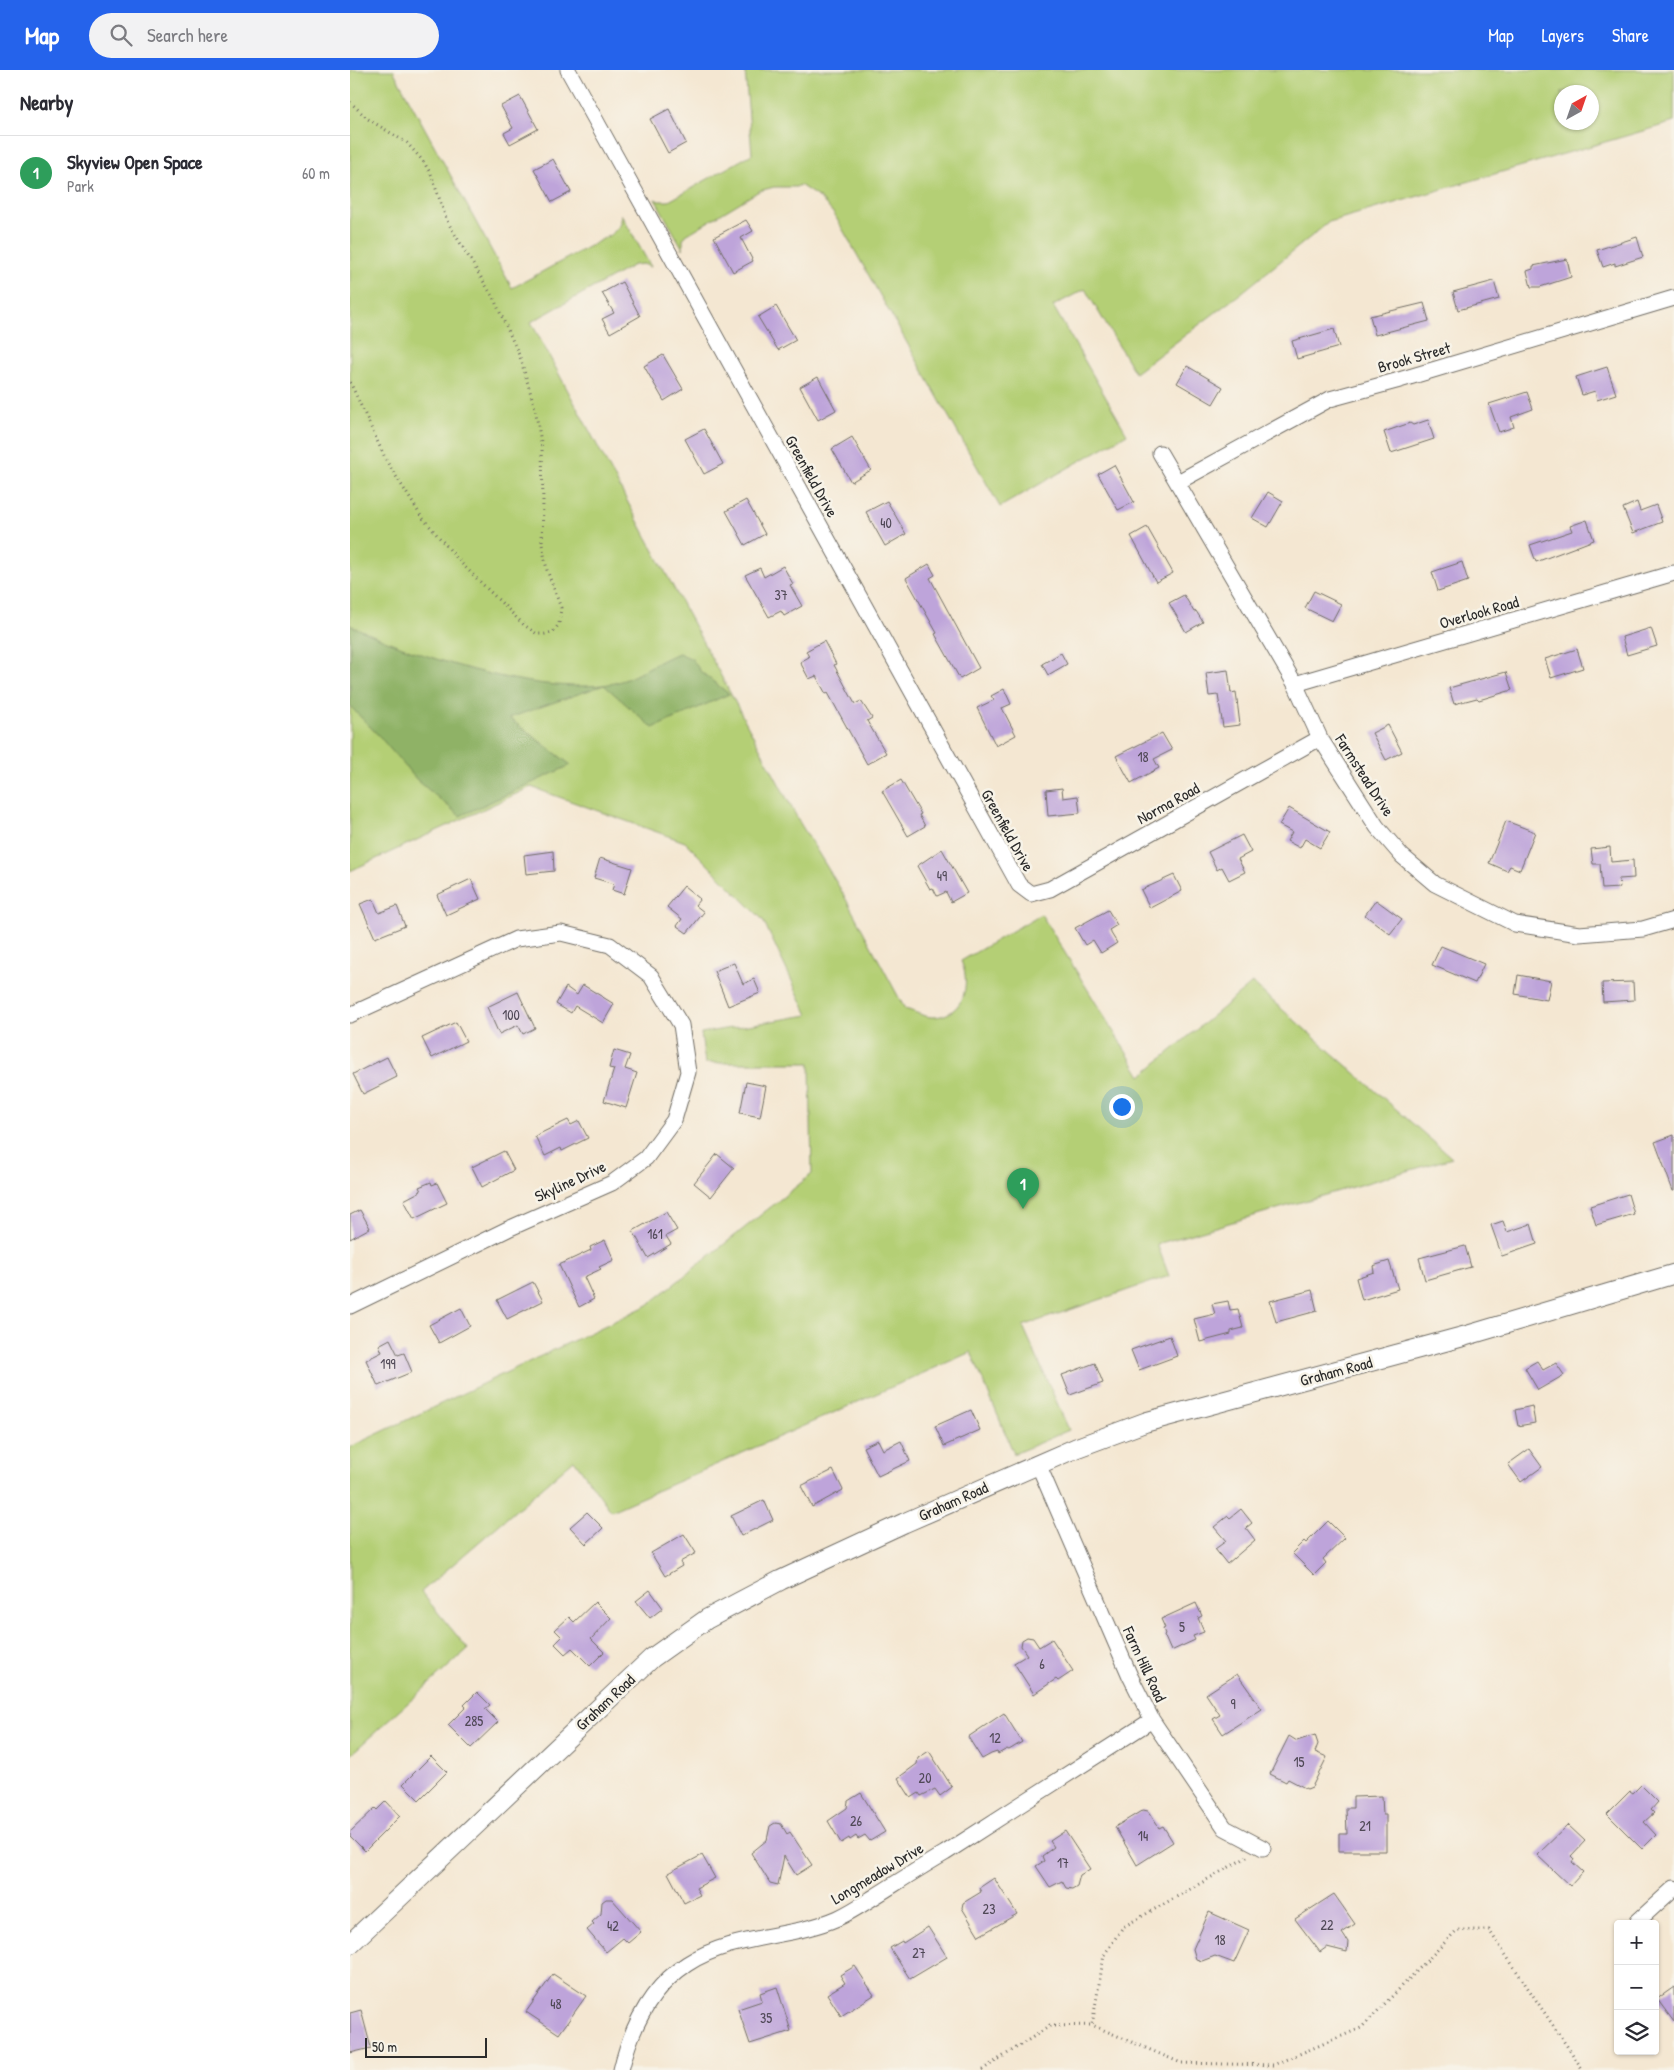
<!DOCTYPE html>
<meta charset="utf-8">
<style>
:root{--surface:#fff;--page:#f2f2f3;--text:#2b2b33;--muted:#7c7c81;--line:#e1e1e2;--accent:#2563eb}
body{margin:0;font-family:"Patrick Hand",sans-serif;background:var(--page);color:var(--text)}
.controls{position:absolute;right:15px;bottom:15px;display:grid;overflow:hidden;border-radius:5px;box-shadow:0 1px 4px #0004}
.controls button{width:45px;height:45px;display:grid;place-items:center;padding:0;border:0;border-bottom:1px solid var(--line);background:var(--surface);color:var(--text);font:25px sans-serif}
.compass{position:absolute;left:1204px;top:15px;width:45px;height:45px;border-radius:50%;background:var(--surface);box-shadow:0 1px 4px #0004;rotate:40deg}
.scale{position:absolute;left:15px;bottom:12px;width:122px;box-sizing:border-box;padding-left:5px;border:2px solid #2b2b2b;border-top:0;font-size:14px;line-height:18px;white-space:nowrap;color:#2b2b2b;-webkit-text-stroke:4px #f7f3e8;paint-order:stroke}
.you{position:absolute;left:771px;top:1036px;width:18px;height:18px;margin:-12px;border:4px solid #fff;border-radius:50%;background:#1a73e8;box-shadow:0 0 0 8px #1a73e833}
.badge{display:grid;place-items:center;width:32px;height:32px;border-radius:50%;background:var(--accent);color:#fff;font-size:16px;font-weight:700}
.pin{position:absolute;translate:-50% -41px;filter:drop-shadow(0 1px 2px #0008)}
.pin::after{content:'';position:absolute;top:26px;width:18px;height:15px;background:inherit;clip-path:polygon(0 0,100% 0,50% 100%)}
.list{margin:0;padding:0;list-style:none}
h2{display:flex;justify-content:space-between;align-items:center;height:65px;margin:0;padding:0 20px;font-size:21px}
h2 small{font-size:16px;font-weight:400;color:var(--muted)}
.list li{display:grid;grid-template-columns:32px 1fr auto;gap:15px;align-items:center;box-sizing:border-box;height:75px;padding:0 20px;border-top:1px solid var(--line)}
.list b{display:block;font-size:19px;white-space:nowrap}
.list p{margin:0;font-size:16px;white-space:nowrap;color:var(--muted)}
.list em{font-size:16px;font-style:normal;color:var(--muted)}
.icon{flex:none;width:28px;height:28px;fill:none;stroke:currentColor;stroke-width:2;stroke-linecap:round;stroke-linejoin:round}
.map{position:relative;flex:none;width:1324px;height:2000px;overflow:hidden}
header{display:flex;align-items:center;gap:30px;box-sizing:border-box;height:70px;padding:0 25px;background:var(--accent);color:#fff}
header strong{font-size:24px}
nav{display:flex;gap:28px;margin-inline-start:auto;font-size:18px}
.search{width:350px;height:45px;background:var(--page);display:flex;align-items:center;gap:12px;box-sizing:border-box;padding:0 18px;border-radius:28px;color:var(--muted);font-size:19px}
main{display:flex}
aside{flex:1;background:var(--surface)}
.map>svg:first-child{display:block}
.green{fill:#b4cf75;stroke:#707d50;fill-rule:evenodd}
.forest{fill:#8fb266;stroke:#5d6e48}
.building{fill:#bea4da}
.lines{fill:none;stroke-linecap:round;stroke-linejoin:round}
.minor-casing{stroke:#716d65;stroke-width:17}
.tertiary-casing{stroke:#716d65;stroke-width:21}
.path{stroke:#716d65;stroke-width:3;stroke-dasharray:1 4;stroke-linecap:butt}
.minor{stroke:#fff;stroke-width:15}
.tertiary{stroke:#fff;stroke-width:19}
.labels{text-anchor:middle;stroke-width:5;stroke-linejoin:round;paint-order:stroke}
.number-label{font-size:14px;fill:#504957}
.street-label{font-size:16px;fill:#2b2b2b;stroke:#f7f3e8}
</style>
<header>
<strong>Map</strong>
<div class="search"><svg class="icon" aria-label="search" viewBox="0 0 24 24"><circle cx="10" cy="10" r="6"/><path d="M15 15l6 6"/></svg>Search here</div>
<nav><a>Map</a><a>Layers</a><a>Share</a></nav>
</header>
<main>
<aside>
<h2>Nearby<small></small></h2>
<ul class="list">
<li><span class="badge" style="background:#2e9e5b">1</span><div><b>Skyview Open Space</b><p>Park</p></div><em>60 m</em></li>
</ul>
</aside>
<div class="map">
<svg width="1324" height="2000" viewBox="0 0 1324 2000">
<rect width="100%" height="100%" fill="#f7f3e8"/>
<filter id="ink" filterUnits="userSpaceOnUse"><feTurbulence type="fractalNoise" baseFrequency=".02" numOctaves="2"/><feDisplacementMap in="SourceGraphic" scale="10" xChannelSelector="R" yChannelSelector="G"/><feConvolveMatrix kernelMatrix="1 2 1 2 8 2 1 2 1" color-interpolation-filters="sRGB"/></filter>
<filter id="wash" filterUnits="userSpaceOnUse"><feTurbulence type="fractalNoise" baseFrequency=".0096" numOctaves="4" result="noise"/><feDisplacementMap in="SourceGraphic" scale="20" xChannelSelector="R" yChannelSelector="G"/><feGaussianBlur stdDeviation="1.12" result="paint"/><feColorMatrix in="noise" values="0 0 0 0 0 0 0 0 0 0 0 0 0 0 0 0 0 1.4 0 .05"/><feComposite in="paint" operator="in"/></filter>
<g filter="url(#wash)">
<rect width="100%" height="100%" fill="#f4e7d2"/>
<path class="green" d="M0 0H43L162 218 262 164 271 154V144L301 197 293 194 284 195 181 252 450 753 491 820 555 939C564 941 571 946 581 947 613 948 622 915 611 891L691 844 791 1006 902 913 1102 1088 807 1174 819 1206 673 1256 719 1360 664 1384 621 1282 261 1441 224 1390 71 1522 118 1579 0 1685V1377L298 1235 462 1104 460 993H355L351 963 458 945 413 850 335 772 181 717 0 801Z
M395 0H1324V52L979 152 890 224 785 303 735 219 703 236 777 364 650 437 484 144 471 129 450 115 446 117H424L409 121 336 165 333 170V179L305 129 309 131H319L402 84ZM1212 22H1242V52H1212Z"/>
<path class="forest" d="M0 555C68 587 177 623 253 615 284 612 302 592 329 583L342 589 351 602 379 624 303 658 254 615 159 648 221 695 110 746 67 710 29 666 0 636Z"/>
<g id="blocks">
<path class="building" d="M170 26 188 59 160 74 154 63 163 58 151 36Z
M319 39 336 73 318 83 300 49Z
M203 89 221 122 202 132 184 99Z
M396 150 403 161 391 168 403 191 383 202 364 167Z
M1287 167 1293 187 1265 196V193L1253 197 1247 180Z
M1217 189 1221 207 1190 217H1181L1177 201 1183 199V196Z
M1144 211 1149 229 1108 240 1103 222Z
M272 212 290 246 260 263 252 249 264 243 252 223Z
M1074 233 1079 251 1025 265 1020 246Z
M426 236 446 270 428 280 408 247Z
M984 259 989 277 947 289 942 271Z
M313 285 333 319 314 331 294 296Z
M837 296 873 317 863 334 827 313Z
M1257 297 1266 324 1247 330 1245 321 1232 325 1226 307Z
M468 307 486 340 468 350 450 317Z
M1177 322 1183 339 1161 347 1164 357 1149 362 1139 334Z
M1078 350 1084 369 1041 383 1034 362 1060 353 1063 355Z
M354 359 373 394 354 404 335 369Z
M502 367 521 400 501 412 482 379Z
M764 395 784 432 768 440 748 404Z
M918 422 933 431 918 457 902 448Z
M396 430 415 464 395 475 376 441Z
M537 431 556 464 535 476 516 442Z
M1287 432 1290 441 1306 435 1312 452 1283 463 1273 438Z
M1237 450 1244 470 1186 492 1180 475 1222 461 1220 456Z
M797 457 823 503 806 512 781 466Z
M1112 492 1118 511 1088 521 1082 502Z
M579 494 585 505 580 508 629 598 610 609 585 564 587 563 556 508Z
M433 496 443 514 440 515 452 536 434 546 431 541 419 547 395 505 410 498 414 507Z
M964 521 991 534 982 551 955 538Z
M834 525 844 542 846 541 853 552 836 562 819 533Z
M1301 558 1307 576 1277 585 1272 567Z
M474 571 486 594 484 595 505 634 511 631 522 648 517 651 536 683 517 694 478 623 476 624 466 606 459 609 450 592 459 587 456 581Z
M1227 579 1233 598 1201 608 1195 589Z
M711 583 717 594 698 605 692 594Z
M878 600 881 623 886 622 890 655 873 657 868 625 859 626 856 603Z
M1156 602 1162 620 1129 630 1127 628 1104 634 1099 618Z
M654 619 661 634 652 638 666 665 646 676 627 638 644 630 641 626Z
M1038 655 1052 682 1036 690 1022 663Z
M812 663 822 680 804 689 809 698 781 713 766 686Z
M551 710 571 744 569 745 575 756 558 766 532 721Z
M712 718 713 728 728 726 730 743 698 746 696 720Z
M939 738 980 762 970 778 955 769 950 778 937 771 942 762 929 755Z
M1156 751 1185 762 1170 800 1160 796 1157 801 1139 793Z
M892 765 901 782 888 789 895 802 879 810 872 797 867 800 858 782Z
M1260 777 1261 792 1283 790 1284 808 1269 809 1270 818 1252 819 1250 794H1243L1241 779Z
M592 779 617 823 601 832 596 822 587 826 583 818 580 819 567 796Z
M203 781 204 801 176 804 174 785Z
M250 788 282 798 274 824 262 820 264 814 244 808Z
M824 805 832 821 800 838 791 820Z
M121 809 130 829 96 845 87 825Z
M334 816 350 829 345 835 354 842 337 863 327 856 332 849 317 837Z
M23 829 29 843 47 836 55 856 25 868 10 834Z
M1026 830 1052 849 1040 864 1015 845Z
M758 840 767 855 759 860 767 873 751 883 743 870 735 875 725 858Z
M1091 876 1134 894 1125 913 1082 895Z
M384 893 393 914 404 909 410 923 378 936 364 901Z
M1168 905 1201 911 1197 930 1165 924Z
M1283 912 1284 930 1253 932 1252 913Z
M233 915 264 934 253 953 225 936 221 943 206 934 216 917 227 925Z
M168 922 185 958 173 964 168 955 149 964 137 937Z
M106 952 116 971 82 988 72 968Z
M264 980 280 985 275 999 287 1003 276 1038 254 1031 264 999 259 998Z
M37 987 47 1007 13 1024 3 1004Z
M396 1012 416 1016 410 1047 390 1043Z
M218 1050 221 1055 229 1051 238 1068 212 1081 211 1078 195 1086 185 1066Z
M1324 1065V1121H1323L1305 1072Z
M154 1081 164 1100 132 1117 122 1097Z
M367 1084 384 1098 361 1127 344 1113Z
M81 1112 82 1115 87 1113 97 1133 64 1149 54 1130 71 1121 69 1117Z
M1278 1124 1284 1144 1246 1155 1240 1136Z
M10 1140 20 1158 0 1169V1145Z
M316 1142 327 1160 316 1166 321 1174 298 1188 283 1161Z
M1153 1151 1157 1162 1181 1154 1187 1174 1152 1186 1141 1155Z
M255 1170 264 1190 249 1197 251 1199 234 1207 244 1229 229 1237 209 1195 241 1180 240 1177Z
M1115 1176 1121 1197 1075 1210 1069 1188Z
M1039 1191 1048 1219 1012 1230 1006 1208 1024 1202 1023 1196Z
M183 1212 193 1231 157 1249 147 1230Z
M962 1220 967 1241 926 1252 920 1231Z
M878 1231 880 1240 888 1239 893 1258 881 1261V1264L850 1272 844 1249 865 1244 862 1234Z
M111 1238 120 1256 89 1273 79 1255Z
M820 1266 827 1286 789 1300 781 1280Z
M40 1269 48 1285 54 1283 62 1302 28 1316 16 1290 32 1282 29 1275Z
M1187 1291 1193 1300 1206 1293 1214 1305 1188 1320 1175 1298Z
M745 1293 753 1313 720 1325 712 1305Z
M1182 1336 1185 1353 1168 1356 1165 1340Z
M621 1340 630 1360 594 1376 585 1356Z
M528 1370 533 1380 551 1371 560 1391 528 1406 513 1377Z
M1179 1379 1192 1397 1171 1412 1158 1394Z
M483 1400 493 1420 462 1437 451 1416Z
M414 1430 423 1450 391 1466 381 1446Z
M891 1439 902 1453 896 1458 905 1470 877 1494 865 1479 876 1471 864 1457 878 1446 880 1448Z
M237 1442 253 1458 236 1474 220 1457Z
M978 1451 995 1468 973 1489 976 1493 964 1505 942 1483 954 1471 956 1473Z
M334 1464 346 1483 330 1492 332 1496 315 1506 301 1483Z
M300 1520 313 1538 300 1548 286 1531Z
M245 1532 261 1548 241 1569 254 1582 240 1596 222 1578 215 1584 205 1574 212 1567 205 1560 219 1547 224 1552Z
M846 1533 852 1546 848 1548 854 1562 843 1566 845 1570 821 1581 814 1565 815 1564 813 1559 815 1558 811 1549Z
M677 1567 683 1568 689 1577 702 1569 723 1601 708 1611 706 1609 684 1624 664 1593 677 1585 671 1576 672 1570Z
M887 1604 912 1639 873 1664 863 1649 870 1645 856 1624Z
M127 1622 140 1635 135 1639 148 1652 121 1678 98 1655 116 1637 114 1635Z
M654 1643 672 1672 659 1680 657 1679 648 1684 647 1682 641 1684 632 1689 618 1667Z
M965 1665 968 1674 965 1682 977 1687 962 1717 957 1719 938 1709 936 1712 920 1704 939 1666 947 1671Z
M579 1681 602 1717 590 1726 585 1719 571 1726 569 1723 561 1728 548 1708 567 1694 568 1688Z
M81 1686 97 1702 69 1730 53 1714Z
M1291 1715 1308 1732 1301 1740 1304 1743 1294 1752 1306 1765 1292 1779 1257 1744 1280 1721 1283 1723Z
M511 1723 535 1762 520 1771 515 1765 508 1769 506 1766 500 1770 499 1768 491 1773 478 1751 497 1738 498 1731Z
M1032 1726 1033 1745H1036V1781H989V1764H997L996 1738H1003V1727Z
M36 1731 50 1746 15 1781 0 1766V1762L25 1738 27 1740Z
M793 1740 798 1741 809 1758 813 1756 823 1772 787 1795 765 1757Z
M425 1753 431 1754 437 1764 440 1762 462 1795 446 1805 434 1786 428 1815 420 1813 401 1783 417 1770 420 1756Z
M1218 1755 1235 1771 1221 1786 1224 1789 1222 1792 1233 1802 1220 1816 1187 1785Z
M715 1761 740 1799 730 1805 727 1816 722 1819 716 1818 712 1811 700 1817 686 1796 694 1791 692 1786 704 1777 700 1771Z
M352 1785 365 1808 346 1818 350 1825 334 1833 318 1803Z
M644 1808 667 1844 629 1866 612 1838 613 1833 631 1822 629 1818Z
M984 1824 1005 1854 992 1863 998 1872 997 1882 977 1877 970 1882 945 1849Z
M256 1829H262L291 1862 278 1873 273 1868 256 1882 237 1860 244 1854 242 1852 251 1844 252 1832Z
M859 1842 899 1860 884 1893 865 1886 852 1891 846 1889 843 1879Z
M578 1857 597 1887 560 1909 540 1878 552 1871 553 1873Z
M505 1896 524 1925 491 1946 477 1924 495 1913 490 1905Z
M203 1904 236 1926 209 1964 176 1942Z
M427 1917 441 1961 400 1974 388 1939 412 1931 410 1923Z
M1324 1917V1952L1307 1929Z
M11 1940 21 1978 0 1983V1943Z"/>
</g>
</g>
<g filter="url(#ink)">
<use href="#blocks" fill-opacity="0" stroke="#716d65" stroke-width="1"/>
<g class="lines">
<defs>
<path id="minor" d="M218 0 669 815 681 824 700 819 970 668
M810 383 945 614 970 668 1027 757 1052 786 1085 814 1165 854 1229 864 1293 859 1324 850
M828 412 980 329 1046 311 1324 228
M945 614 1324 503
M0 945 166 869 211 863 260 875 301 906 331 955 338 1002 324 1050 296 1088 262 1113 158 1159 0 1236
M688 1394 780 1606 802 1650 875 1758 913 1778
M1288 1851 1324 1818
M271 2000C281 1958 300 1918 337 1894 383 1864 440 1869 488 1848 501 1842 513 1834 524 1827 548 1812 571 1797 595 1783 664 1738 733 1694 802 1650"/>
<path id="tertiary" d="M0 1874 302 1588 357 1549 431 1510 554 1453 726 1378 796 1352 1115 1266 1324 1204"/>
</defs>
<use href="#minor" class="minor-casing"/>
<use href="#tertiary" class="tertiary-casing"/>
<path class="path" d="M0 32 18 49 57 73 73 91 81 104 97 151 144 229 170 287 185 338 192 378 193 432 192 474 197 500 211 538 209 554 203 562 195 564H187L174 555 112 494 71 446 37 392 0 312
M897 1787 773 1857 754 1885 742 1955 831 1993 923 1995 1011 1958 1107 1860H1139L1233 2000
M632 2000 700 1956 742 1955"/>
<use href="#minor" class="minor"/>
<use href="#tertiary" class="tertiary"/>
</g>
</g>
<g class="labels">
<g class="number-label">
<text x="536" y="458">40</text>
<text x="431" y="530">37</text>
<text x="793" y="692">18</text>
<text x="592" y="811">49</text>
<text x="161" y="950">100</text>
<text x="305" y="1169">161</text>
<text x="38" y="1299">199</text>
<text x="832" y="1562">5</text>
<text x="692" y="1599">6</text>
<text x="883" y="1639">9</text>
<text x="124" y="1656">285</text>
<text x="645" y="1673">12</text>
<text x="949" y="1697">15</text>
<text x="575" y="1713">20</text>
<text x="506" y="1756">26</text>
<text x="1015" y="1761">21</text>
<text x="793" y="1771">14</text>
<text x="713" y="1798">17</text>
<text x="639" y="1844">23</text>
<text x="977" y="1860">22</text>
<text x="263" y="1861">42</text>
<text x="870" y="1875">18</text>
<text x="569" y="1888">27</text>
<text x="206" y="1939">48</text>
<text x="416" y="1953">35</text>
</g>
<g class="street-label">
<text transform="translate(1064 287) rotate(-16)" y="6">Brook Street</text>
<text transform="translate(462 406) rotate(61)" y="6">Greenfield Drive</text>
<text transform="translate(1129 542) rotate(-16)" y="6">Overlook Road</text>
<text transform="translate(1015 705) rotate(57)" y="6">Farmstead Drive</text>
<text transform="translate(818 733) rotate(-29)" y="6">Norma Road</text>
<text transform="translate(658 760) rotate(61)" y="6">Greenfield Drive</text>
<text transform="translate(220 1111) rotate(-25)" y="6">Skyline Drive</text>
<text transform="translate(986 1301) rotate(-15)" y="6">Graham Road</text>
<text transform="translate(603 1431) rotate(-24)" y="6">Graham Road</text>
<text transform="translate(795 1594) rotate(65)" y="6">Farm Hill Road</text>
<text transform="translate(255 1632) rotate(-43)" y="6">Graham Road</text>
<text transform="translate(527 1803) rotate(-31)" y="6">Longmeadow Drive</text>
</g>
</g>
</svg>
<div class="controls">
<button>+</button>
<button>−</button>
<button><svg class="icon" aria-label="layers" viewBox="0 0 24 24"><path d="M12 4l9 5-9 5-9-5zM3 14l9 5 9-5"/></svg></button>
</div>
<svg class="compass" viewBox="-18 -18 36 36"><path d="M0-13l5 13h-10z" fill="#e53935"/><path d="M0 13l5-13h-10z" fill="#7c7c81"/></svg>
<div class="scale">50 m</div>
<div class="you"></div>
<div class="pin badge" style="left:673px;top:1139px;background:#2e9e5b">1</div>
</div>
</main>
